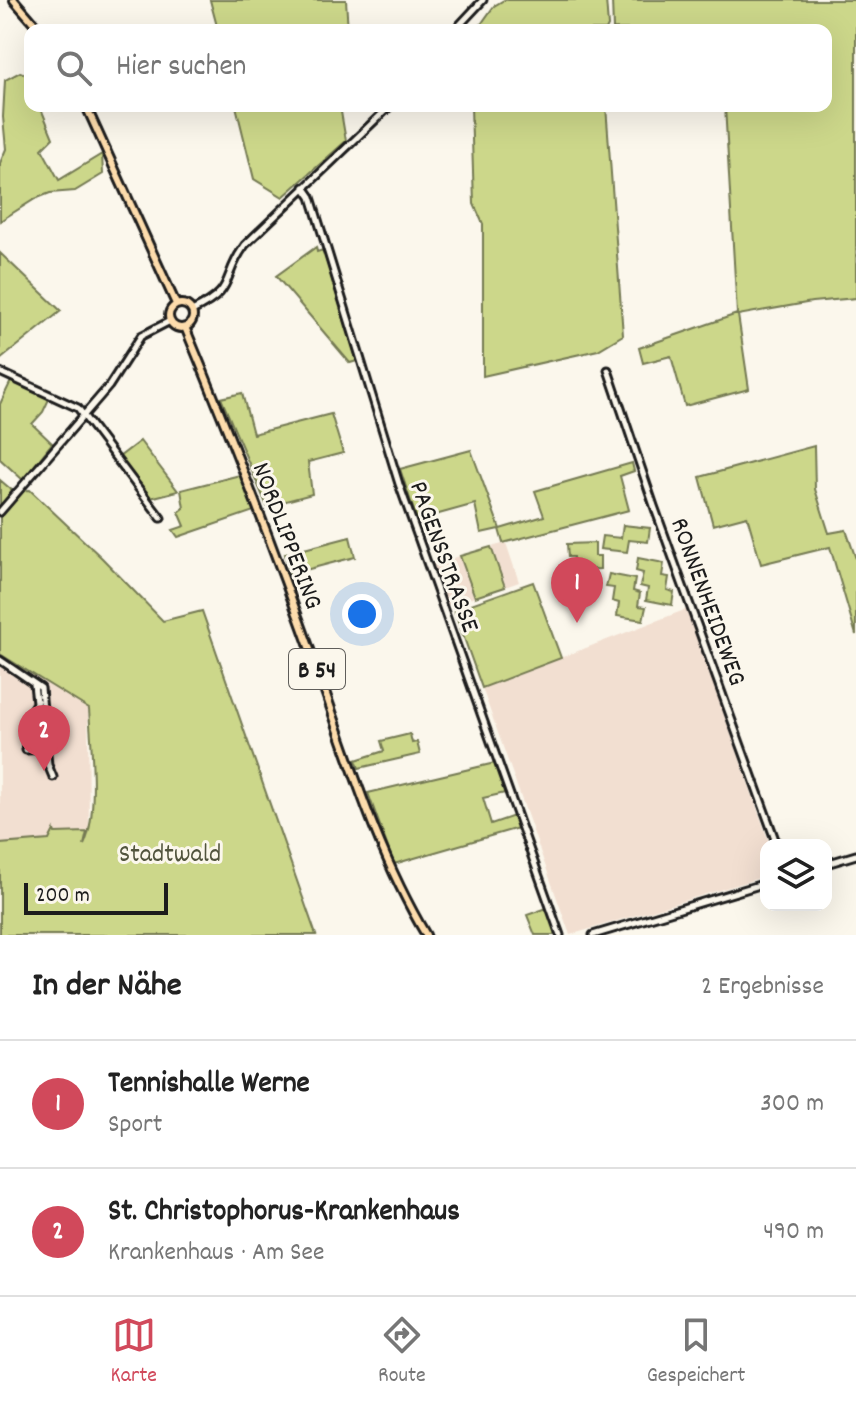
<!DOCTYPE html>
<html lang="de">
<meta charset="utf-8">
<style>
:root{--surface:#fff;--page:#f2f2f2;--text:#222;--muted:#767676;--line:#e0e0e0;--accent:#d1495b}
body{margin:0;font-family:Dekko,sans-serif;background:var(--page);color:var(--text)}
.controls{position:absolute;right:24px;bottom:24px;display:grid;overflow:hidden;border-radius:16px;box-shadow:0 8px 32px #0002}
.controls button{width:72px;height:72px;display:grid;place-items:center;padding:0;border:0;border-bottom:2px solid var(--line);background:var(--surface);color:var(--text);font:40px sans-serif}
.scale{position:absolute;left:24px;bottom:20px;width:144px;box-sizing:border-box;padding-left:8px;border:4px solid #1c1c1c;border-top:0;font-size:22px;line-height:28px;white-space:nowrap;color:#1c1c1c;-webkit-text-stroke:6px #fbf7ec;paint-order:stroke}
.you{position:absolute;left:362px;top:614px;width:28px;height:28px;margin:-20px;border:6px solid #fff;border-radius:50%;background:#1a73e8;box-shadow:0 0 0 12px #1a73e833}
.badge{display:grid;place-items:center;width:52px;height:52px;border-radius:50%;background:var(--accent);color:#fff;font-size:26px;font-weight:700}
.pin{position:absolute;translate:-50% -66px;filter:drop-shadow(0 2px 4px #0008)}
.pin::after{content:'';position:absolute;top:42px;width:28px;height:24px;background:inherit;clip-path:polygon(0 0,100% 0,50% 100%)}
.list{margin:0;padding:0;list-style:none}
h2{display:flex;justify-content:space-between;align-items:center;height:104px;margin:0;padding:0 32px;font-size:34px}
h2 small{font-size:26px;font-weight:400;color:var(--muted)}
.list li{display:grid;grid-template-columns:52px 1fr auto;gap:24px;align-items:center;box-sizing:border-box;height:128px;padding:0 32px;border-top:2px solid var(--line)}
.list b{display:block;font-size:30px;white-space:nowrap}
.list p{margin:0;font-size:26px;white-space:nowrap;color:var(--muted)}
.list em{font-size:26px;font-style:normal;color:var(--muted)}
.icon{flex:none;width:44px;height:44px;fill:none;stroke:currentColor;stroke-width:2;stroke-linecap:round;stroke-linejoin:round}
.map{position:relative;flex:none;width:856px;height:935px;overflow:hidden}
.search{position:absolute;background:var(--surface);box-shadow:0 8px 32px #0002;left:24px;right:24px;top:24px;height:88px;display:flex;align-items:center;gap:20px;box-sizing:border-box;padding:0 28px;border-radius:16px;color:var(--muted);font-size:30px}
.sheet{height:360px;background:var(--surface)}
nav{display:flex;justify-content:space-around;align-items:center;box-sizing:border-box;height:112px;border-top:2px solid var(--line);background:var(--surface);font-size:22px;color:var(--muted)}
nav a{display:grid;justify-items:center;gap:4px}
nav .on{color:var(--accent)}
.map>svg:first-child{display:block}
.built{fill:#f2dfd1}
.green{fill:#ccd78a;stroke:#747a53;stroke-width:2}
.lines{fill:none;stroke-linecap:round;stroke-linejoin:round}
.minor-casing{stroke:#1c1c1c;stroke-width:11}
.major-casing{stroke:#1c1c1c;stroke-width:12}
.minor{stroke:#fbf7ec;stroke-width:5}
.major{stroke:#fddcac;stroke-width:6}
.labels{text-anchor:middle;stroke-width:6;stroke-linejoin:round;paint-order:stroke}
.shield{fill:#fbf7ec;stroke:#5f5e5a;stroke-width:2}
.shield-label{font-size:24px;font-weight:bold;fill:#1c1c1c}
.street-label{font-size:26px;fill:#1c1c1c;stroke:#fbf7ec}
.park-label{font-size:26px;fill:#51543d;stroke:#fbf7ec}
</style>
<div class="map">
<svg width="856" height="935" viewBox="0 0 856 935">
<rect width="100%" height="100%" fill="#fbf7ec"/>
<filter id="ink" filterUnits="userSpaceOnUse"><feTurbulence type="fractalNoise" baseFrequency=".0125" numOctaves="2"/><feDisplacementMap in="SourceGraphic" scale="16" xChannelSelector="R" yChannelSelector="G"/><feConvolveMatrix kernelMatrix="1 2 1 2 8 2 1 2 1" color-interpolation-filters="sRGB"/></filter>
<g filter="url(#ink)">
<path class="built" d="M506 543 519 582 505 587 491 547Z
M460 556 475 597 450 606 446 603 433 563Z
M687 609 770 845H766V876L570 935 482 688Z
M15 663 88 709 89 832 86 839 0 845V664L15 673Z"/>
<path class="green" d="M210 0H346L348 30H218Z
M504 0H606L608 26 606 30H477L494 6Z
M612 0H856V298L812 302 738 315 749 389 685 406 671 356 643 363 639 348 737 314 725 106H826V30L613 29Z
M20 72 30 76V106H40L53 138 42 149 59 180 102 154 103 174 75 191 50 193 35 199 0 221V163L6 149 3 117 5 80Z
M236 106H340L346 141 283 197 254 179Z
M471 106H606L623 335 598 350 483 376V224L474 204Z
M316 247 317 252 323 250 357 361 350 363 276 276Z
M0 253 61 311 0 360Z
M12 379 50 397 43 412 32 424 52 443 23 480 0 459V404Z
M242 393 253 434 331 414 343 453 308 462 312 494 267 506 221 398Z
M140 441 178 491 150 498 119 457Z
M814 446 815 489 829 533 846 530 856 559V635L830 547 761 564 747 516 713 525 700 477Z
M471 450 500 529 544 516 535 491 632 463 634 471 620 476 629 510 503 543 499 529 481 533 475 504 417 520 400 469Z
M240 475 254 511 178 537 173 530 185 526 179 512 184 508 181 490Z
M0 480 13 491 30 490 102 558 163 621 202 611 316 935H0V844L49 840 54 830 55 833 87 832 84 845C99 814 91 744 89 709L0 654Z
M623 525 650 528 648 542 629 540 627 552 600 549 602 536 621 538Z
M350 537 355 557 290 574 285 554Z
M595 543V556H600V569L573 570V557H568L567 544Z
M491 547 505 587 475 597 460 556Z
M638 558 664 563 662 576 669 577 667 590 674 592 672 605 646 600 648 588 640 586 643 573 636 571Z
M609 574 635 579 633 591 640 593 638 606 646 607 643 620 617 616 619 603 612 601 614 588 606 587Z
M533 582 561 658 482 688 454 610Z
M410 734 412 743 417 742 420 754 359 768 356 760 384 751 381 741Z
M495 763 505 793 483 798 491 824 514 816 518 828 394 864 368 793Z
M547 908 557 935H535L527 915Z"/>
<g class="lines">
<defs>
<path id="minor" d="M455 30 483 0
M304 187 311 197 399 484 560 935
M192 311C238 289 220 279 245 245L390 106
M608 370 654 506 777 845
M0 372 78 408 161 518
M0 512 109 386 141 336 170 321
M0 660 41 688 48 765 53 777
M34 684 41 749
M37 701 25 721 26 750 47 749
M826 864 856 855
M593 935 766 883"/>
<path id="major" d="M14 0 40 30
M86 106 176 304
M169 316a12 12 0 1 1 24 0a12 12 0 1 1-24 0Z
M185 327C232 439 275 552 316 666 349 758 376 851 426 935"/>
</defs>
<use href="#minor" class="minor-casing"/>
<use href="#major" class="major-casing"/>
<use href="#minor" class="minor"/>
<use href="#major" class="major"/>
</g>
</g>
<g class="labels">
<rect class="shield" x="289" y="649" width="56" height="40" rx="6"/>
<g class="shield-label">
<text x="317" y="677">B 54</text>
</g>
<g class="street-label">
<text transform="translate(289 535) rotate(69)" y="9">NORDLIPPERING</text>
<text transform="translate(446 556) rotate(70)" y="9">PAGENSSTRASSE</text>
<text transform="translate(710 601) rotate(70)" y="9">RONNENHEIDEWEG</text>
</g>
<g class="park-label">
<text x="170" y="861">Stadtwald</text>
</g>
</g>
</svg>
<div class="controls">
<button><svg class="icon" aria-label="layers" viewBox="0 0 24 24"><path d="M12 4l9 5-9 5-9-5zM3 14l9 5 9-5"/></svg></button>
</div>
<div class="scale">200 m</div>
<div class="you"></div>
<div class="pin badge" style="left:577px;top:623px">1</div>
<div class="pin badge" style="left:44px;top:771px">2</div>
<div class="search"><svg class="icon" aria-label="search" viewBox="0 0 24 24"><circle cx="10" cy="10" r="6"/><path d="M15 15l6 6"/></svg>Hier suchen</div>
</div>
<section class="sheet">
<h2>In der Nähe<small>2 Ergebnisse</small></h2>
<ul class="list">
<li><span class="badge">1</span><div><b>Tennishalle Werne</b><p>Sport</p></div><em>300 m</em></li>
<li><span class="badge">2</span><div><b>St. Christophorus-Krankenhaus</b><p>Krankenhaus · Am See</p></div><em>490 m</em></li>
</ul>
</section>
<nav>
<a class="on"><svg class="icon" aria-label="map" viewBox="0 0 24 24"><path d="M3 6l6-2 6 2 6-2v14l-6 2-6-2-6 2zM9 4v14M15 6v14"/></svg>Karte</a>
<a><svg class="icon" aria-label="directions" viewBox="0 0 24 24"><path d="M12 3l9 9-9 9-9-9zM9 14v-3h6M13 9l2 2-2 2"/></svg>Route</a>
<a><svg class="icon" aria-label="saved" viewBox="0 0 24 24"><path d="M7 4h10v16l-5-4-5 4z"/></svg>Gespeichert</a>
</nav>
